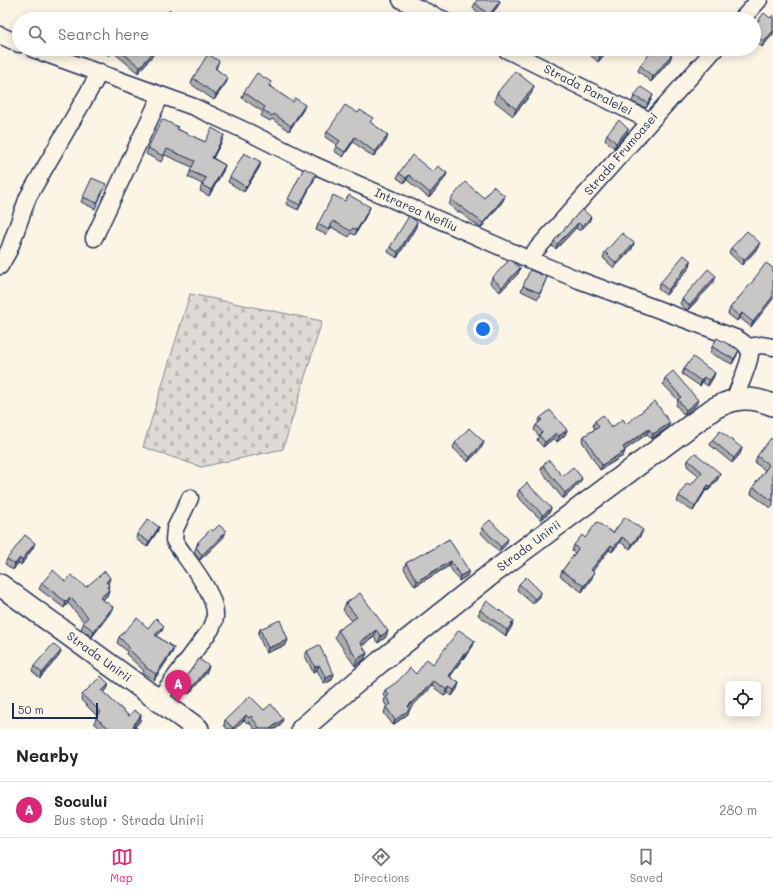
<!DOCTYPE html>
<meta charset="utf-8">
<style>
:root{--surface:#fff;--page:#f6f6f6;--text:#222;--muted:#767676;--line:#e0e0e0;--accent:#db2777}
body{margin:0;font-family:Mali,sans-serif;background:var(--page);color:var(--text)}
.controls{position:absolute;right:12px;bottom:12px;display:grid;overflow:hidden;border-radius:6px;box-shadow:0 2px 10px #0003}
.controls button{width:36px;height:36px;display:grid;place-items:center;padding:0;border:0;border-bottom:1px solid var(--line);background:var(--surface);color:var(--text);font:20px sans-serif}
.scale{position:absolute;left:12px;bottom:10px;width:86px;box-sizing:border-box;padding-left:4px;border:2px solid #1b2f5e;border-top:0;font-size:11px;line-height:14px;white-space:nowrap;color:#1b2f5e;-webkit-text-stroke:3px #fcf5e5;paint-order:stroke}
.you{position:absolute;left:483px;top:329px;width:14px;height:14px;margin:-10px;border:3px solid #fff;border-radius:50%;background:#1a73e8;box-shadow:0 0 0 6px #1a73e833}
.badge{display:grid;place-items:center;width:26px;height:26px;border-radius:50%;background:var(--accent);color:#fff;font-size:13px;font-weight:700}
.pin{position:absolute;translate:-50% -33px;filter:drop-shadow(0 1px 2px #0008)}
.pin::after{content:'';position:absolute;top:21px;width:14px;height:12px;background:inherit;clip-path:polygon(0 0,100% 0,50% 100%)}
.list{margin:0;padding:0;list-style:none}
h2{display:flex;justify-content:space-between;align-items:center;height:52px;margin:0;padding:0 16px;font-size:17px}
h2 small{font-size:13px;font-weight:400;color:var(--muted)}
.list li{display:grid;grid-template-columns:26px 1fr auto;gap:12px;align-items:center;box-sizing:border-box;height:56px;padding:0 16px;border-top:1px solid var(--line)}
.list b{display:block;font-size:15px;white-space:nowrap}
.list p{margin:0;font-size:13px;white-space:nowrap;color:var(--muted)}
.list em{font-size:13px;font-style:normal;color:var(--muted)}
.icon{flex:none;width:22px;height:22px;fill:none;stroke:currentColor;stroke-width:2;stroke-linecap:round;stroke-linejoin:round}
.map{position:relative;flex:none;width:773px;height:729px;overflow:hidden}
.search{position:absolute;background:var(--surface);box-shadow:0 2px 10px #0003;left:12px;right:12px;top:12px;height:44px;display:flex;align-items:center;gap:10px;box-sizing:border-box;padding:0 14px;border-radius:22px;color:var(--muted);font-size:15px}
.sheet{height:108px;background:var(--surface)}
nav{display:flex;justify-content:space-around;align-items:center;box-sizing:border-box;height:56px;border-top:1px solid var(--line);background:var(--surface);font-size:11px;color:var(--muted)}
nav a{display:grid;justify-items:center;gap:2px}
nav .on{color:var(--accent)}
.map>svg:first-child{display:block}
.cemetery{fill:url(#cemetery-stones);stroke:#7d8599}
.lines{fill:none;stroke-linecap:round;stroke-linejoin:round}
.minor-casing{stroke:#1b2f5e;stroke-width:19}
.major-casing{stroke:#1b2f5e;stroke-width:24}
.minor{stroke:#fcf5e5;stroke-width:16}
.major{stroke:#fcf5e5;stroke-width:21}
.wall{fill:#acabaa;stroke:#1b2f5e}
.shaded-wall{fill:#8c8b8b;stroke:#1b2f5e}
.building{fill:#c8c7c6;stroke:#1b2f5e}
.labels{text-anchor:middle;stroke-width:3.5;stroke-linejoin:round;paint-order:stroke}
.street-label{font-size:12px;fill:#1b2f5e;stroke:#fcf5e5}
</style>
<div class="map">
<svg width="773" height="729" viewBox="0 0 773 729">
<defs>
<pattern id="cemetery-stones" width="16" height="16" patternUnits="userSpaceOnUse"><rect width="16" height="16" fill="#dfdbd4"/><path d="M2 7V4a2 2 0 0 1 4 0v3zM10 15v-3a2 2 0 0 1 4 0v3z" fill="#bfbcb8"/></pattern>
</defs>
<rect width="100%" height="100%" fill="#fcf5e5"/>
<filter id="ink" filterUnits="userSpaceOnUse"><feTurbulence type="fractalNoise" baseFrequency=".025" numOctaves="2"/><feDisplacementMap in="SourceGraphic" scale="8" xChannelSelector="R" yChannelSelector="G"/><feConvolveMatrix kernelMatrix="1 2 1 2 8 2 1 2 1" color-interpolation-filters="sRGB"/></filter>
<g filter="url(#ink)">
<path class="cemetery" d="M190 294 322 321 283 449 201 467 143 447Z"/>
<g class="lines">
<defs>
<path id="minor" d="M401 0 442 19
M742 19 759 0
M0 35 19 44
M33 49 194 107 248 132 314 165 528 259 579 280 738 339C743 342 749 346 750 354 750 363 738 389 734 400
M505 49 650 121
M94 238 161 95
M528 259 715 49
M0 266 9 250 28 197 100 72
M748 347 762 345 773 347
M158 700 211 629C213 625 215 621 215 617 217 593 186 560 174 540L175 529 190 498"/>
<path id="major" d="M0 585 198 729
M302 729 380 662 490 575 713 409C735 397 750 396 773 405"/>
</defs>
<use href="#minor" class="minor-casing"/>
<use href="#major" class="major-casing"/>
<use href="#minor" class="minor"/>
<use href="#major" class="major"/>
</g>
<path class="wall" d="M500 1 498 6 488 19H486L473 8 475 3Z
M773 15V34L762 47 754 40V26L770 18Z
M101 49H154L155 50 153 55 138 73 113 52 109 56Z
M589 49H609L598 62 588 53Z
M672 54 670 60 651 82 638 71 640 65Z
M219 61 216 69 228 78 226 83 214 100 191 84 193 78Z
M271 82 270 86 303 110 289 131 272 119 270 121 261 116 263 112 242 98 244 92Z
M534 86 531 94 513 116 494 101 497 93Z
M634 96 651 100 646 108 632 102Z
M371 123 388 135 386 141 373 157 353 142 343 157 334 151 337 145 325 137 327 132Z
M177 129 205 142 222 141 213 158 225 165 223 171 209 196 200 191 202 184 188 177 192 167 165 155 161 162 146 154 148 148Z
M628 129 627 134 614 148 605 140 607 134Z
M261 162 259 168 244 192 228 182 230 177Z
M433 172 447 173 445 178 429 198 407 180 404 183 397 178 399 173Z
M314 180 298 210 286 204 288 199Z
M104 189 95 209 81 202 83 197Z
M484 198 503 201 481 228 458 211V212L449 205 451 199Z
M345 201 370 207 368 212 355 235 351 233 349 237 331 227 327 235 316 230 318 224Z
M582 209 589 222 580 231 576 228 556 249 552 246 554 241Z
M416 227 397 258 388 252 390 247Z
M634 243 632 249 614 268 603 258 605 252Z
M731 248H758L742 265 729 253Z
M691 261 690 267 666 295 658 289 660 283Z
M520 268 518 274 500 292 490 283 492 278Z
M773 268 751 327 740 318 737 321 728 314 730 308 753 282 754 279Z
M547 277 538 299 521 291 523 286Z
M714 282 688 310H687L680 304 682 299Z
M712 347 737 355 732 364 710 353Z
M684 369 715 373 713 378 708 386 702 382 700 386 682 374Z
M665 378 696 405 684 415 676 405 678 400 663 384Z
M540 418 567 430 565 435 557 442 554 438 543 447 537 440 539 436 534 430 536 425 538 423Z
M595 421 611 428 626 424 668 428 651 439 647 434 624 450 625 451 623 456 600 470 582 441 584 436 595 429 593 426Z
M712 440 742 448 740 454 732 463 710 445Z
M773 440V506L771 508 751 494 753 487 765 470 755 463 757 456Z
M455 443 482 447 468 462 453 448Z
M688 460 720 473 718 479 708 491 706 490 693 511 677 502 679 496 691 485 699 476 687 466Z
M543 465 562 476 580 483 563 499 541 470Z
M519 490 551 508 549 513 541 520 517 496Z
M159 527 157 532 147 547 136 539 137 534Z
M482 527 506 545 499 552 481 533Z
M613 533 641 535 630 549 620 542 612 552 609 550 592 571V578L582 592 560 576 562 571 575 553 572 551 574 545 585 538Z
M224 537 200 560 194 553 198 542Z
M449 539 467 576 459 581 449 566 415 586 404 569 406 563 428 552Z
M33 548 21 565 18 563 13 570 5 564 7 559Z
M110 578 108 584 109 585 108 589 109 590 107 596 103 600 110 613 92 637 81 629 84 622 68 603 64 608 39 589 42 583 66 582 86 587Z
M519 584 541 592 540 597 533 604 517 590Z
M346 603 386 637 378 643 374 637 362 646 367 653 364 660 355 666 335 637 338 630 352 621 343 610Z
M480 610 512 626 506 636 478 615Z
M148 628 162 631 157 636 174 648 172 653 154 680 143 673 144 671 126 654 127 651 117 643 119 637Z
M260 629 286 645 266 653 258 634Z
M473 646 464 659 463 658 450 677 459 683 457 689 452 696 448 693 445 696 432 686 410 708 408 714 393 725 384 713 386 707H387L384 702 385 698 383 695 385 690 416 674Z
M61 651 59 656 40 678 32 671 34 666Z
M307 651 334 674 332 680 324 684 317 670 313 672 305 656Z
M209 666 207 672 189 694 180 687 182 682Z
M109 684 107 689 104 693 129 716 141 715 140 721 135 727 138 729H101L94 723 96 718 97 716 81 700 82 695Z
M264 710 281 725 275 729H254L249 722 247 723 244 720 235 729H227L224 725 225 720Z"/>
<path class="shaded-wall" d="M500 1 498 6 487 19 489 15Z
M773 31V34L762 47 764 42Z
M113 49H114L113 52 109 56 111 51Z
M607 49H609L598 62 600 56Z
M155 50 153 55 138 73 140 67Z
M672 54 670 60 651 82 653 77Z
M228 78 226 83 214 100 216 95Z
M534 86 531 94 513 116 516 109Z
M653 95 651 100 646 108 648 103Z
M305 105 303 110 289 131 291 126Z
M628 129 627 134 614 148 616 143Z
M224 135 222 141 210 164 212 158Z
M388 135 386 141 373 157 375 152Z
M355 137 353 142 343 157 345 152Z
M261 162 259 168 244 192 246 187Z
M225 165 223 171 209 196 211 190Z
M447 173 445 178 429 198 430 193Z
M316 174 314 180 298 210 300 205Z
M409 175 407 180 404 183 406 178Z
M505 196 503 201 481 228 483 223Z
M370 207 368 212 355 235 357 230Z
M591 217 589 222 580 231 582 226Z
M417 222 416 227 397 258 398 252Z
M578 223 576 228 556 249 557 244Z
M634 243 632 249 614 268 616 263Z
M760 243 758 248 742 265 744 260Z
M691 261 690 267 666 295 668 290Z
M520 268 518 274 500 292 502 287Z
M716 276 714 282 688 310 690 305Z
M773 296V299L751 327 753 322Z
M742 313 740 318 737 321 739 316Z
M739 350 737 355 732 364 734 359Z
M715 373 713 378 708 386 709 381Z
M704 377 702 382 700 386 701 381Z
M698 400 696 405 684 415 686 410Z
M670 423 668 428 651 439 653 434Z
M649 429 647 434 621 453 623 447Z
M567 430 565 435 557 442 559 436Z
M556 433 554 438 543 447 545 442Z
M484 442 482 447 468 462 470 457Z
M742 448 740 454 732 463 734 458Z
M625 451 623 456 600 470 602 465Z
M720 473 718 479 708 491 710 486Z
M582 478 580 483 563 499 565 493Z
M708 485 706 490 693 511 695 506Z
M551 508 549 513 541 520 543 515Z
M159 527 157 532 147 547 149 542Z
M643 530 641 535 630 549 632 544Z
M226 531 224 537 200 560 202 555Z
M622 537 620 542 612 552 614 547Z
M508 539 506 545 499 552 501 547Z
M35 543 33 548 21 565 22 560Z
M611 545 609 550 589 576 591 570Z
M20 558 18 563 13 570 15 564Z
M451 561 449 566 415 586 417 581Z
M469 571 467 576 459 581 460 576Z
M594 572 592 578 582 592 584 586Z
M110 578 108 584 106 582Z
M109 590 107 596 98 604 100 598Z
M541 592 540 597 533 604 535 599Z
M70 597 68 603 64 608 66 602Z
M113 607 110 613 92 637 94 631Z
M514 621 512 626 506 636 507 630Z
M164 626 162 631 153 640 155 635Z
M376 630 374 637 357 649 360 642Z
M388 631 386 637 378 643 381 636Z
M288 640 286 645 266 653 268 648Z
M475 641 473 646 464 659 466 654Z
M174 648 172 653 154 680 156 674Z
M61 651 59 656 40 678 42 673Z
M367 653 364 660 355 666 357 659Z
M464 653 463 658 447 681 449 676Z
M319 665 317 670 313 672 315 667Z
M209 666 207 672 189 694 191 689Z
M334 674 332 680 324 684 326 678Z
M434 681 432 686 408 711 410 709 408 714 393 725 395 720Z
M459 683 457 689 452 696 454 690Z
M109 684 107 689 100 697 102 691Z
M449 687 448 693 445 696 447 690Z
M141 715 140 721 133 729V726Z
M246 715 244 720 235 729H232Z
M283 719 281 725 275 729H270Z"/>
<path class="building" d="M477 0H499L500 1 489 15 475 3Z
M170 10 180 18 179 19H162Z
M764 13 770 18 773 15V31L764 42 754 33V26Z
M118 49H154L155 50 140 67Z
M592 49H607L600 56Z
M654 49H666L672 54 653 77 640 65Z
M208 54 219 61 215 68 228 78 216 95 193 78Z
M515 71 534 86 516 109 497 93Z
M257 73 271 82 269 86 293 102 295 98 305 105 291 126 274 114 272 116 263 110 265 107 244 92Z
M641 87 653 95 648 103 634 96Z
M345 105 358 113 360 110 373 118 370 122 388 135 375 152 355 137 345 152 336 146 340 141 327 132Z
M162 119 178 127 177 129 205 142 212 128 224 135 212 158 225 165 211 190 202 185 206 178 190 171 195 161 167 149 163 156 148 148Z
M619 120 628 129 616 143 607 134Z
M244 153 261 162 246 187 230 177Z
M412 155 433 172 438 166 447 173 430 193 409 175 406 178 399 173Z
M304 168 316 174 300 205 288 199Z
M92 178 106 184 97 203 83 197Z
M465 182 484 198 493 186 505 196 483 223 460 206V207L451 199Z
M333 195 345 201 349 195 370 207 357 230 353 228 351 231 333 221 329 230 318 224Z
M582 209 591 217 582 226 578 223 557 244 554 241Z
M409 216 417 222 398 252 390 247Z
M747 231 760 243 744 260 731 248Z
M622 233 634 243 616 263 605 252Z
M684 255 691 261 668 290 660 283Z
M510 259 520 268 502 287 492 278Z
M766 263 773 268V296L753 322 742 313 739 316 730 308 754 280V279Z
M708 269 716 276 690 305H689L682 299Z
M530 270 547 277 540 293 523 286Z
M717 338 739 350 734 359 712 347Z
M693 357 715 373 709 381 704 377 701 381 684 369Z
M673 371 698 400 686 410 678 400 681 397 665 378Z
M655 401 670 423 653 434 649 429 623 447 625 451 602 465 584 436 599 427 595 421 603 415 611 428 623 419 626 424Z
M550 410 567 430 559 436 556 433 545 442 539 435 542 432 536 425 542 420 540 418Z
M469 428 484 442 470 457 455 443Z
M720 431 742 448 734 458 712 440Z
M771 438 773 440V501L753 487 769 465 757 456Z
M695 453 720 473 710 486 708 485 695 506 679 496 687 483 691 485 702 472 688 460Z
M549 460 562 476 573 467 582 478 565 493 543 465Z
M527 483 551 508 543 515 519 490Z
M625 517 643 530 632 544 622 537 614 547 611 545 591 570 594 572 584 586 562 571 578 549 574 545 582 535 585 538 597 522 613 533Z
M148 519 159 527 149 542 137 534Z
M490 520 508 539 501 547 482 527Z
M219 525 226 531 202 555 196 547 199 544 198 542 211 529 213 531Z
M25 535 35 543 22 560 20 558 15 564 7 559Z
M449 539 469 571 460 576 451 561 417 581 406 563 427 551 428 552Z
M53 570 66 582 71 575 86 587 105 571 110 578 106 582 109 585 107 587 109 590 100 598 113 607 94 631 83 623 88 617 70 597 66 602 42 583Z
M526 577 541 592 535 599 519 584Z
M360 593 388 631 381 636 376 630 360 642 367 653 357 659 338 630 357 617 346 603Z
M487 601 514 621 507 630 480 610Z
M137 618 148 628 156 618 164 626 155 635 174 648 156 674 145 667 146 666 128 648 129 647 119 637Z
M280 620 288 640 268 648 260 629Z
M459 630 475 641 466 654 464 653 449 676 459 683 454 690 449 687 447 690 434 681 408 706 410 709 395 720 386 707 391 704 386 697 389 695 385 690 397 682 410 668 416 674 427 659 433 664Z
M53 644 61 651 42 673 34 666Z
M319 645 334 674 326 678 319 665 315 667 307 651Z
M199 659 209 666 191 689 182 682Z
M101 676 109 684 102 691 129 716 134 710 141 715 133 726 138 729H110L96 718 101 712 82 695Z
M250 696 264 710 271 704 283 719 270 729H260L251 716 249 718 246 715 233 728 225 720Z"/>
</g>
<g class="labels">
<g class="street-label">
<text transform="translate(588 90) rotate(27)" y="4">Strada Paralelei</text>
<text transform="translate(621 154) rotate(-49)" y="4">Strada Frumoasei</text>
<text transform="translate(416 210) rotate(24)" y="4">Intrarea Nefliu</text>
<text transform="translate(529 546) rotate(-37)" y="4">Strada Unirii</text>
<text transform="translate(99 657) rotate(36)" y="4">Strada Unirii</text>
</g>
</g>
</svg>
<div class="controls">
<button><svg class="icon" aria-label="locate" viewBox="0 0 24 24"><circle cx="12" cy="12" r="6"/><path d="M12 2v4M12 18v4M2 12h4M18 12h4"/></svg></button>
</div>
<div class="scale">50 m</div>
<div class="you"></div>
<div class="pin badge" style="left:178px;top:703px">A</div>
<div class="search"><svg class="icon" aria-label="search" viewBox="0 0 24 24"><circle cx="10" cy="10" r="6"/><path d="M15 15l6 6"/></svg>Search here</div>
</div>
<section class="sheet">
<h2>Nearby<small></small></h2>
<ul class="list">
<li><span class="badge">A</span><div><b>Socului</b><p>Bus stop · Strada Unirii</p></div><em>280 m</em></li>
</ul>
</section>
<nav>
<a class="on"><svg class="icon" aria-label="map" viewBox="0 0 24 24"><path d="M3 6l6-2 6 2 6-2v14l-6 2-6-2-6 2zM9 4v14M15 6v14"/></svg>Map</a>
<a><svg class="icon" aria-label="directions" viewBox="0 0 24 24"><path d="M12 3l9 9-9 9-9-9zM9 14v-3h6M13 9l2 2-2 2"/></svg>Directions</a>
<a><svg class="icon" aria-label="saved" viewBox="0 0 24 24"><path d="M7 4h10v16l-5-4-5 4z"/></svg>Saved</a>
</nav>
